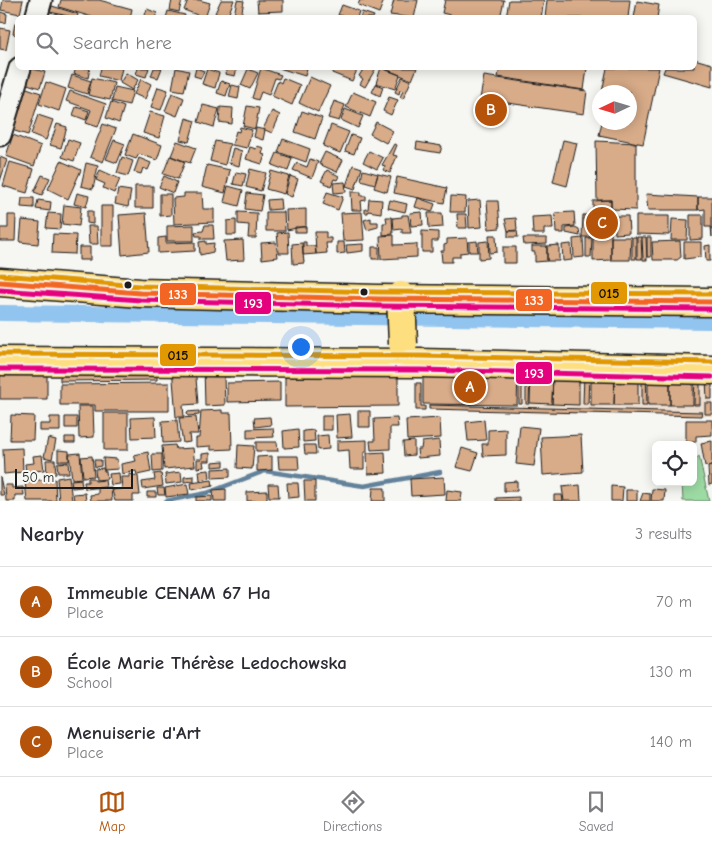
<!DOCTYPE html>
<meta charset="utf-8">
<style>
:root{--surface:#fff;--page:#f2f2f3;--text:#2b2b33;--muted:#7c7c81;--line:#e1e1e2;--accent:#b45309}
body{margin:0;font-family:"Comic Neue",sans-serif;background:var(--page);color:var(--text)}
.controls{position:absolute;right:15px;bottom:15px;display:grid;overflow:hidden;border-radius:8px;box-shadow:0 2px 12px #0003}
.controls button{width:45px;height:45px;display:grid;place-items:center;padding:0;border:0;border-bottom:1px solid var(--line);background:var(--surface);color:var(--text);font:25px sans-serif}
.compass{position:absolute;left:592px;top:85px;width:45px;height:45px;border-radius:50%;background:var(--surface);box-shadow:0 2px 12px #0003;rotate:266deg}
.scale{position:absolute;left:15px;bottom:12px;width:118px;box-sizing:border-box;padding-left:5px;border:2px solid #1c1c1c;border-top:0;font-size:14px;line-height:18px;white-space:nowrap;color:#1c1c1c;-webkit-text-stroke:4px #f6f6f2;paint-order:stroke}
.you{position:absolute;left:300px;top:346px;width:18px;height:18px;margin:-12px;border:4px solid #fff;border-radius:50%;background:#1a73e8;box-shadow:0 0 0 8px #1a73e833}
.badge{display:grid;place-items:center;width:32px;height:32px;border-radius:50%;background:var(--accent);color:#fff;font-size:16px;font-weight:700}
.pin{position:absolute;translate:-50% -50%;border:2px solid #fff;box-shadow:0 1px 5px #0006}
.list{margin:0;padding:0;list-style:none}
h2{display:flex;justify-content:space-between;align-items:center;height:65px;margin:0;padding:0 20px;font-size:21px}
h2 small{font-size:16px;font-weight:400;color:var(--muted)}
.list li{display:grid;grid-template-columns:32px 1fr auto;gap:15px;align-items:center;box-sizing:border-box;height:70px;padding:0 20px;border-top:1px solid var(--line)}
.list b{display:block;font-size:19px;white-space:nowrap}
.list p{margin:0;font-size:16px;white-space:nowrap;color:var(--muted)}
.list em{font-size:16px;font-style:normal;color:var(--muted)}
.icon{flex:none;width:28px;height:28px;fill:none;stroke:currentColor;stroke-width:2;stroke-linecap:round;stroke-linejoin:round}
.map{position:relative;flex:none;width:712px;height:501px;overflow:hidden}
.search{position:absolute;background:var(--surface);box-shadow:0 2px 12px #0003;left:15px;right:15px;top:15px;height:55px;display:flex;align-items:center;gap:12px;box-sizing:border-box;padding:0 18px;border-radius:8px;color:var(--muted);font-size:19px}
.sheet{height:275px;background:var(--surface)}
nav{display:flex;justify-content:space-around;align-items:center;box-sizing:border-box;height:70px;border-top:1px solid var(--line);background:var(--surface);font-size:14px;color:var(--muted)}
nav a{display:grid;justify-items:center;gap:2px}
nav .on{color:var(--accent)}
.map>svg:first-child{display:block}
.built{fill:#ede0d2}
.green{fill:#9ddba4;stroke:#5c7c60}
.lines{fill:none;stroke-linecap:round;stroke-linejoin:round}
.stream{stroke:#62819a;stroke-width:4.5}
.canal{stroke:#91c4ee;stroke-width:16}
.building{fill:#d8ac89;stroke:#1c1c1c}
.minor-casing{stroke:#1c1c1c;stroke-width:25}
.major-casing{stroke:#1c1c1c;stroke-width:31}
.minor{stroke:#f6f6f2;stroke-width:21}
.major{stroke:#fedf80;stroke-width:28}
.major-bridge-casing{stroke:#1c1c1c;stroke-width:31;stroke-linecap:butt}
.major-bridge{stroke:#fedf80;stroke-width:28}
.bus-1-casing{stroke:#f6f6f2;stroke-width:9}
.bus-2-casing{stroke:#f6f6f2;stroke-width:9}
.bus-3-casing{stroke:#f6f6f2;stroke-width:9}
.bus-1{stroke:#f26522;stroke-width:5}
.bus-2{stroke:#e5007d;stroke-width:5}
.bus-3{stroke:#e19803;stroke-width:5}
.bus-dot{fill:#1c1c1c;stroke:#f6f6f2;stroke-width:2}
.line-badge{stroke:#f6f6f2;stroke-width:2}
.badge-label{font-size:14px;text-anchor:middle;font-weight:bold;fill:#fff}
.pale-badge-label{font-size:14px;text-anchor:middle;font-weight:bold;fill:#111}
</style>
<div class="map">
<svg width="712" height="501" viewBox="0 0 712 501">
<rect width="100%" height="100%" fill="#f6f6f2"/>
<filter id="ink" filterUnits="userSpaceOnUse"><feTurbulence type="fractalNoise" baseFrequency=".02" numOctaves="2"/><feDisplacementMap in="SourceGraphic" scale="10" xChannelSelector="R" yChannelSelector="G"/><feConvolveMatrix kernelMatrix="1 2 1 2 8 2 1 2 1" color-interpolation-filters="sRGB"/></filter>
<g filter="url(#ink)">
<path class="built" d="M523 368 712 370V416L523 413Z"/>
<path class="green" d="M699 456 709 501H683L682 482H693V462Z"/>
<g class="lines">
<path class="stream" d="M166 501 207 493 265 471 364 486 440 472"/>
<path class="canal" d="M0 313 712 321"/>
</g>
<path class="building" d="M3 0H23L20 14 1 10Z
M61 0H99L132 9 130 18H95L59 7Z
M172 0H182L179 12 170 10Z
M188 0H199L210 3 205 18 184 10Z
M221 0H234L227 18 215 13Z
M237 0 244 1 241 16 234 15Z
M257 0H283V11L258 12Z
M360 0H384L379 13 358 5Z
M394 0H418L414 18 390 15Z
M445 0H504L500 18H462L442 13Z
M509 0H544L541 18H506Z
M547 0H630L628 18H545Z
M637 1 659 5 657 18H634Z
M342 5 359 11 357 18 338 15Z
M52 6 78 14 77 18 50 12Z
M147 9 157 13 155 18H144Z
M168 11 185 15 184 18H166Z
M0 12 7 14 6 23 0 22Z
M362 12 374 16 373 18H360Z
M15 23 18 24V35L13 34Z
M0 28 10 30 6 50 0 49Z
M694 59 712 64V87L663 73 665 68H694Z
M29 68 45 72 40 88 24 83Z
M76 68H90L88 78 74 74Z
M101 68H122L119 81 99 76Z
M138 68H149L146 77 136 74Z
M154 68H162L158 78 151 76Z
M176 68 189 71 184 91 172 89Z
M196 68 204 71 201 78 194 76Z
M227 68H237L235 76 225 74Z
M261 68 281 75 279 79 275 78 269 95 261 92 258 100 252 98Z
M279 68H307L305 76Z
M334 68H358L352 81 332 73Z
M364 68H376L365 87 360 84 363 79 359 76Z
M381 68 400 75 395 89 376 83Z
M383 68H417L412 80Z
M500 68H587L584 90 498 77Z
M607 68H659L643 144 599 135 602 122H630V92H602Z
M207 69 219 73 215 88 202 84Z
M248 69 258 73 250 89 241 85Z
M126 73 138 80 132 90 120 83Z
M72 75 91 81 87 94 68 88Z
M484 76 587 91 584 114 480 99Z
M310 77 330 86 318 112 299 103Z
M402 77 411 81 403 99 400 97 403 91 400 90 399 94 395 92Z
M92 78 114 83 110 100 88 95Z
M283 78 300 85 292 105 272 96 278 81 281 83Z
M141 79 151 84 145 99 134 94Z
M221 81 230 84 226 96 217 93Z
M46 82 66 89 59 111 39 104Z
M376 84 383 87 380 96 372 92Z
M232 85 240 87 238 99 229 97Z
M21 86 41 93 28 135 8 129Z
M115 87 133 91 129 105 112 101Z
M158 87 168 90 161 110 151 107Z
M70 91 106 104 98 127 86 123 91 110 66 101Z
M353 92 376 102 370 117 346 107Z
M172 93 184 98 177 116 165 111Z
M389 97 398 100 391 115 383 111Z
M334 101 345 105 339 121 328 118Z
M111 102 124 107 119 123 106 118Z
M203 105 219 109 214 127 198 122Z
M247 106 259 108 255 129 243 126Z
M76 107 89 111 86 120 73 115Z
M220 107 233 108 232 124 219 122Z
M345 109 363 116 358 128 341 120Z
M272 111 280 115 272 133 263 129Z
M302 111 322 118 315 139 295 132Z
M150 112 165 116 159 138 143 133Z
M38 115 53 120 46 140 31 134Z
M186 118 195 121 189 142 180 140Z
M376 122 393 131 386 143 370 134Z
M57 124 67 127 61 148 50 145Z
M103 124 116 129 103 162 90 157Z
M331 125 349 132 340 153 323 146Z
M240 127 252 130 247 148 232 145 236 131 239 132Z
M256 128 265 130 263 140 254 137Z
M133 134 162 145 157 160 139 154 136 159 125 155Z
M13 135 41 146 34 166 6 156Z
M351 135 360 138 354 154 345 151Z
M68 139 80 143 74 161 62 157Z
M283 139 310 149 306 162 278 152Z
M114 140 125 144 117 163 106 159Z
M563 140 577 143 567 186 553 182Z
M177 141 196 148 190 163 171 156Z
M215 141 230 144 225 165 210 161Z
M596 141 636 143V210L611 209V200H597Z
M417 142 442 146 440 153 416 149Z
M394 144 397 145 393 155 397 156 390 173 383 170 385 166 382 165Z
M257 146 264 148 262 154 265 155 262 164 246 159 250 147 256 149Z
M233 148 242 151 239 166 229 163Z
M369 151 383 158 377 169 363 162Z
M325 152 343 160 337 172 319 164Z
M277 153 292 158 288 171 272 165Z
M170 156 185 162 178 179 163 174Z
M0 157 7 160 0 181Z
M122 157 133 161 128 176 117 173Z
M139 158 151 163 148 170 143 168 141 174 134 172Z
M310 159 318 162 312 178 293 170 297 163 307 167Z
M61 161 81 170 68 199 48 189Z
M10 162 34 169 27 193 3 186Z
M86 163 98 166 93 189 81 186Z
M207 165 230 170 225 193 202 187Z
M353 165 362 168 355 189 346 186Z
M250 169 266 173 261 191 246 187Z
M100 170 120 179 114 193 103 188 105 184 96 180Z
M327 170 339 176 337 180 334 179 331 186 321 181Z
M363 170 378 174 375 184 361 180Z
M271 171 289 176 284 194 266 189Z
M236 172 246 174 243 186 233 184Z
M378 174 391 177 387 192 374 188Z
M42 175 50 178 42 195 34 192Z
M164 176 177 182 173 193 159 187Z
M290 176 298 179 292 197 285 194Z
M397 177 447 188 444 203 394 193Z
M345 182 346 192 334 193 333 183Z
M135 186H153V208H135Z
M228 186 243 190 239 206 224 202Z
M118 189 131 191 128 207 115 204Z
M327 192 343 197 338 210 323 204Z
M351 192H361V196H366V200L361 201 362 210H352Z
M77 193 89 196 86 207 74 204Z
M184 193H202L203 209H214V222L174 224 173 198 184 197Z
M247 193 263 195 260 211 245 209Z
M160 194H171V215L160 216Z
M646 194 698 197V210H648Z
M451 196 466 197 465 212H450Z
M698 197H712V237L711 227H705V209L698 210Z
M22 198H34V208L21 207Z
M418 198 435 204 432 212 415 207Z
M280 199 281 209 268 210 267 200Z
M369 199 382 200 381 213 368 211V213H365V209H368Z
M38 200 51 202 50 211 36 209Z
M390 200 407 204 405 212 388 208Z
M480 200 482 227 469 228 468 201Z
M611 200V260L593 261V201Z
M487 201H498L500 228 489 229Z
M64 205 81 207 79 226 62 224Z
M101 206H113V246H101Z
M306 209V226L287 230 286 210Z
M87 211H93V224L87 223Z
M238 212 257 213 256 238H248L249 225 238 224Z
M266 212H284L285 231H266Z
M362 212 364 240 343 241 341 213Z
M422 212 423 225 411 226 410 213Z
M574 212 575 226 564 227V233H556L555 213Z
M48 213 61 214 60 229 46 228Z
M146 213 149 252 122 255 119 215Z
M428 213H442L443 227 429 228Z
M457 214H466L467 228H458Z
M8 215H16L15 241H0V228H8Z
M402 215H408L411 233H402V229L394 230 393 218 402 217Z
M583 215H592L591 237H582Z
M690 215H703V239L690 240Z
M552 216 553 229H544V234H533L532 217Z
M614 216H628L629 233 615 234Z
M636 216H669V235L636 234Z
M386 217H392L393 234 383 235V223H387Z
M371 218V222H378V227L367 230 364 220Z
M516 218 517 230 508 231 505 219Z
M672 219 688 220 687 240H671Z
M22 220 40 222 38 244 20 242Z
M236 220V235H227V221Z
M194 225V241H167V226Z
M205 225H213L214 239H201V236H196L195 232 203 231Z
M88 226H97L98 244H89Z
M295 227H306V232H295Z
M575 227 579 229 580 236 566 233V228Z
M422 231 438 232V241H432V252H422Z
M508 231H517L518 237H508Z
M288 232 289 253H279L277 233Z
M315 232H326V238H331V243H326L327 253 316 254Z
M53 234 76 235 75 254 52 253Z
M394 235V245L417 244V257L381 259 380 236Z
M489 235H496L497 252 490 253Z
M166 237V243L195 242V251L158 253V238Z
M611 237H631L630 260H611Z
M632 237H636V259H632Z
M637 237H641L642 259H637Z
M642 237H646L647 260H643Z
M647 237H651V257H647Z
M467 238 468 252 460 253V257H452V262H442L441 251H444V245L447 244V239Z
M523 238H547V244L524 245Z
M583 238 584 257 574 258 573 239Z
M586 238H592L591 257H586Z
M243 240 244 260 226 261 224 241Z
M206 241V244L214 243 213 252 200 255 199 242Z
M477 241 478 252H469V242Z
M488 241 489 258 479 259V242Z
M680 241 681 257 677 260H653L652 242Z
M276 242 278 257 262 259 261 243Z
M303 242H306V246H315L316 254 303 255Z
M337 242H344L345 253 337 254Z
M684 242H701V257L684 259Z
M302 243 304 263 293 264 292 244Z
M363 244V251L347 253 346 245Z
M571 244 572 260 563 261 562 245Z
M559 245V261H547V246Z
M710 245V261H706L705 246Z
M532 246H547V261L535 262V252H532Z
M79 247H90V260H79Z
M372 247H379V259H372Z
M503 247H516V263H503Z
M47 363V399H0V364Z
M157 365V380L60 381V366Z
M195 365 198 404 183 405 184 417H176L172 367Z
M204 366 230 369V377H224L225 405 205 406Z
M398 367V406L285 407V368Z
M423 369 518 371 517 405 423 404Z
M519 371H522V404H519Z
M531 371 553 372 552 404 530 403Z
M526 372H530L529 404H526Z
M553 372 579 373V405L552 404Z
M591 373 615 374 614 405H591Z
M648 373H670V405H648Z
M670 373H693V405H670Z
M584 374H589L588 404H583Z
M615 374H638V405H614Z
M642 374H646L647 405H642Z
M695 374H700V405H694Z
M706 379H712V399H707Z
M280 382V401L227 402V383Z
M169 383V411H95V405H60V384Z
M416 383H421V406H425V410H416Z
M705 403H712V414H705Z
M429 405 702 412 701 416 429 409Z
M78 406H93L94 437 79 438Z
M222 410V413H231L232 449 211 450V446L196 447V438H199L201 411Z
M199 411V415L188 416 187 412Z
M358 411H370V427H358Z
M104 413H128V450H104Z
M350 414 352 437 337 438 336 415Z
M11 415 34 416 33 440H10Z
M322 416H332V430H322Z
M50 417H60V431H40V424H50Z
M65 417H77V428H65Z
M155 417 156 437 132 438 131 418Z
M196 417 198 434H189L190 442 183 443 179 418Z
M270 417 271 425 255 427 254 418Z
M397 418 398 427H390V449L371 450 370 441H375L374 419Z
M440 418 441 438 407 440 406 420Z
M177 420 179 442 163 443 162 421Z
M484 420 486 440 468 441 466 422Z
M686 420H712V435L696 436V442H686Z
M520 426 539 428 534 466 516 464Z
M273 428 274 437 247 438V429Z
M298 429 299 447 284 448 283 431Z
M506 429V455L483 456 482 444H488V430Z
M314 430 315 441 303 442V431Z
M328 435 329 449 318 450 317 436Z
M581 435 583 472 543 475 541 437Z
M65 437H75V443H65Z
M48 438 56 440 52 459 44 457Z
M367 440V452H364V469H350L349 450 337 451V441Z
M439 440 440 456 418 458 417 449H421L422 442Z
M414 441V455L404 456 403 442Z
M712 441V465L705 466 701 443Z
M256 442H277L278 451H256Z
M175 445 176 449 193 448 195 466 164 469 162 446Z
M238 445 254 446 252 469 237 468Z
M304 445H315L316 454H305Z
M22 448 23 472 4 474 3 449Z
M462 448 478 453 472 471 456 467Z
M58 450 69 451V461H58Z
M148 452 151 472 137 475 136 471 122 474 121 464 136 461 134 455Z
M385 452 386 473 368 474 367 453Z
M80 453 82 478 72 479 69 454Z
M210 453V461H203L204 467 197 468V459H202V454Z
M152 454H162V471L153 472Z
M42 455 44 470 26 472 25 464 34 463 33 456Z
M92 456 94 476 83 477 81 457Z
M272 456V470L257 471V457Z
M278 456H298L299 469H279Z
M103 458 117 459 118 469 104 470Z
M46 460H55L56 474 47 475Z
M94 460H101V466L95 467Z
M224 461V466L212 467V462Z
M68 462 69 473H58L57 463Z
M712 466V484L709 485 708 467Z
M103 468 104 471H106L107 479 96 480 95 469Z
M230 468V477L212 478V469Z
M209 470 210 478 200 480 199 471Z
M181 472 182 482 166 484 165 474Z
M119 473 120 484 111 485 109 474Z
M161 473 163 486 143 489 142 482 155 480 154 474Z
M129 474 138 476 140 495H133V501H115L112 490 122 489 121 477H129Z
M69 476 72 501H59L57 478Z
M194 476V481L184 482V477Z
M0 477 4 495H0Z
M444 477 445 494 411 496 410 479Z
M88 478H93L95 481 105 480 106 487 85 489 84 482H88Z
M55 479 56 501H27L25 481Z
M81 479 82 487 72 488 71 480Z
M212 480 213 486 192 490 191 483Z
M304 481H315V501H305Z
M517 481V491H504V482Z
M287 483H298L299 497 288 498Z
M187 484 189 494 166 497 165 488Z
M268 484H278L279 497H269Z
M5 485H12V488L23 487 24 495H15V501H6Z
M580 485 581 501H564L562 487Z
M611 486 623 487 622 501H611Z
M111 487 112 501H91L90 495 98 494V488Z
M157 488H164L165 495H158Z
M373 488H385V501H372Z
M226 489V501H214L213 490Z
M652 489 665 490 664 501H651Z
M447 490 462 492 461 501H446Z
M626 490H637V501H626Z
M267 491V501H247V492Z
M147 492H156V497H147Z
M85 493 86 501H74L73 494Z
M643 493 650 494V501H640Z
M554 495H562L563 501H554Z
M212 496V501H196V497Z
M519 497V501H496V498Z"/>
<g class="lines">
<defs>
<path id="minor" d="M36 18 41 0
M0 135 20 68"/>
<path id="major" d="M0 282 140 293 379 299 712 302
M0 361 420 363 712 370"/>
</defs>
<use href="#minor" class="minor-casing"/>
<use href="#major" class="major-casing"/>
<use href="#minor" class="minor"/>
<use href="#major" class="major"/>
<defs>
<path id="major-bridge" d="M401 296 403 344"/>
</defs>
<use href="#major-bridge" class="major-bridge-casing"/>
<use href="#major-bridge" class="major-bridge"/>
<defs>
<path id="bus-1" d="M0 282 140 293 379 299 712 302"/>
<path id="bus-2" d="M0 290 140 300 379 306 712 309
M0 369 420 370 712 377"/>
<path id="bus-3" d="M1 275 140 286 379 292 712 294
M0 354 420 356 712 362"/>
</defs>
<use href="#bus-1" class="bus-1-casing"/>
<use href="#bus-2" class="bus-2-casing"/>
<use href="#bus-3" class="bus-3-casing"/>
<use href="#bus-1" class="bus-1"/>
<use href="#bus-2" class="bus-2"/>
<use href="#bus-3" class="bus-3"/>
</g>
</g>
<g class="bus-dot">
<circle cx="128" cy="285" r="4.5"/>
<circle cx="364" cy="292" r="4.5"/>
</g>
<g class="line-badge">
<rect x="590" y="281" width="38" height="24" rx="5" fill="#e19803"/>
<rect x="159" y="282" width="38" height="24" rx="5" fill="#f26522"/>
<rect x="515" y="288" width="38" height="24" rx="5" fill="#f26522"/>
<rect x="234" y="291" width="38" height="24" rx="5" fill="#e5007d"/>
<rect x="159" y="343" width="38" height="24" rx="5" fill="#e19803"/>
<rect x="515" y="361" width="38" height="24" rx="5" fill="#e5007d"/>
</g>
<g class="badge-label">
<text x="178" y="299">133</text>
<text x="534" y="305">133</text>
<text x="253" y="308">193</text>
<text x="534" y="378">193</text>
</g>
<g class="pale-badge-label">
<text x="609" y="298">015</text>
<text x="178" y="360">015</text>
</g>
</svg>
<div class="controls">
<button><svg class="icon" aria-label="locate" viewBox="0 0 24 24"><circle cx="12" cy="12" r="6"/><path d="M12 2v4M12 18v4M2 12h4M18 12h4"/></svg></button>
</div>
<svg class="compass" viewBox="-18 -18 36 36"><path d="M0-13l5 13h-10z" fill="#e53935"/><path d="M0 13l5-13h-10z" fill="#7c7c81"/></svg>
<div class="scale">50 m</div>
<div class="you"></div>
<div class="pin badge" style="left:470px;top:387px">A</div>
<div class="pin badge" style="left:491px;top:110px">B</div>
<div class="pin badge" style="left:602px;top:223px">C</div>
<div class="search"><svg class="icon" aria-label="search" viewBox="0 0 24 24"><circle cx="10" cy="10" r="6"/><path d="M15 15l6 6"/></svg>Search here</div>
</div>
<section class="sheet">
<h2>Nearby<small>3 results</small></h2>
<ul class="list">
<li><span class="badge">A</span><div><b>Immeuble CENAM 67 Ha</b><p>Place</p></div><em>70 m</em></li>
<li><span class="badge">B</span><div><b>École Marie Thérèse Ledochowska</b><p>School</p></div><em>130 m</em></li>
<li><span class="badge">C</span><div><b>Menuiserie d'Art</b><p>Place</p></div><em>140 m</em></li>
</ul>
</section>
<nav>
<a class="on"><svg class="icon" aria-label="map" viewBox="0 0 24 24"><path d="M3 6l6-2 6 2 6-2v14l-6 2-6-2-6 2zM9 4v14M15 6v14"/></svg>Map</a>
<a><svg class="icon" aria-label="directions" viewBox="0 0 24 24"><path d="M12 3l9 9-9 9-9-9zM9 14v-3h6M13 9l2 2-2 2"/></svg>Directions</a>
<a><svg class="icon" aria-label="saved" viewBox="0 0 24 24"><path d="M7 4h10v16l-5-4-5 4z"/></svg>Saved</a>
</nav>
